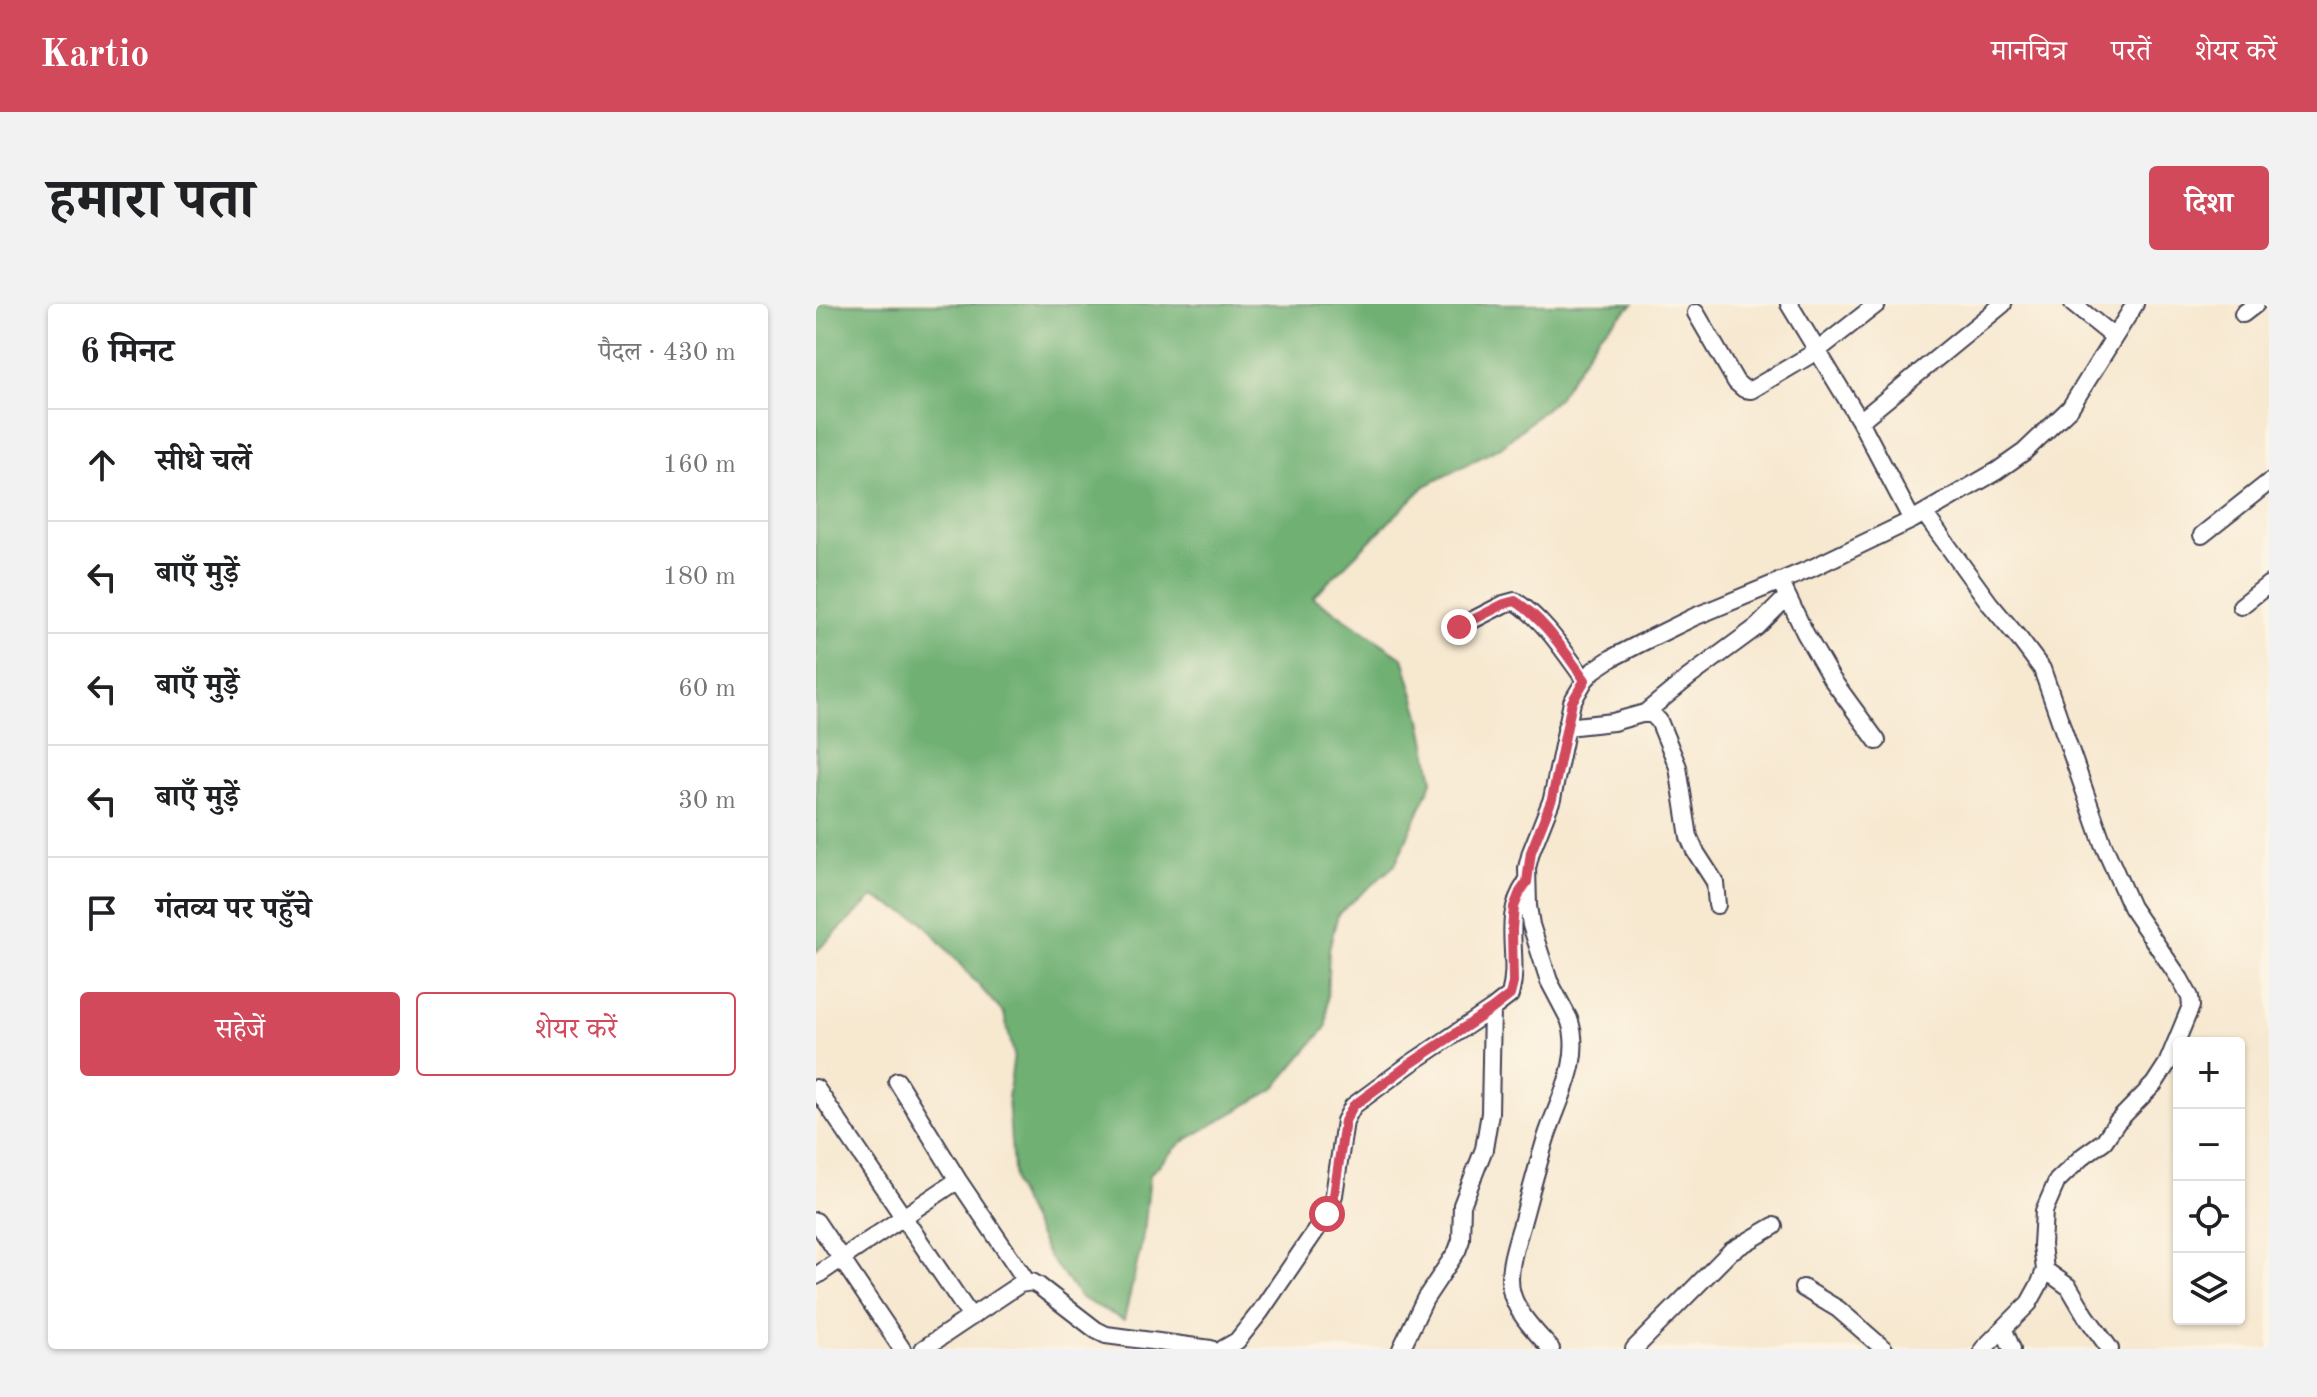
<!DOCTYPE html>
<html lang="hi">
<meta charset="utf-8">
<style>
:root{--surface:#fff;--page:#f2f2f2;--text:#202124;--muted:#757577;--line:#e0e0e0;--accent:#d1495b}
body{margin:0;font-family:"Old Standard TT","Noto Serif Devanagari",serif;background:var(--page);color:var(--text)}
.controls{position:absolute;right:24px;bottom:24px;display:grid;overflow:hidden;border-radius:8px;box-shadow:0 2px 6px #0004}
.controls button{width:72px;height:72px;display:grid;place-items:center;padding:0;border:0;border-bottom:2px solid var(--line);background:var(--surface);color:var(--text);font:40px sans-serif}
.stop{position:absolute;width:24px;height:24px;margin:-18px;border:6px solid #d1495b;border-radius:50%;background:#fff}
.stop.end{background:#d1495b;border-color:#fff;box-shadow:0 2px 8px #0008}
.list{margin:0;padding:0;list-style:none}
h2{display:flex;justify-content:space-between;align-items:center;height:104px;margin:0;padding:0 32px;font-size:34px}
h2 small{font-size:26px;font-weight:400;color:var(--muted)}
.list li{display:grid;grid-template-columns:52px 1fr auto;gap:24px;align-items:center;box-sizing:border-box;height:112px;padding:0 32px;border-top:2px solid var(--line)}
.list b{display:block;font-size:30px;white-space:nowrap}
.list em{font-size:26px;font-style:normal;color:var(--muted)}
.actions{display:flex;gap:16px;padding:24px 32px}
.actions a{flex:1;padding:18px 0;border:2px solid var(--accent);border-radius:8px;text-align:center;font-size:28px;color:var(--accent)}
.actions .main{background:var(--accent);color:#fff}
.icon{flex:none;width:44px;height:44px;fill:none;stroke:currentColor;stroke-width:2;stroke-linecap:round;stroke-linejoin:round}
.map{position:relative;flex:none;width:1453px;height:1045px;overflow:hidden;border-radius:8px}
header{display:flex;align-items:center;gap:48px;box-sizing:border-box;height:112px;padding:0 40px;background:var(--accent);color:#fff}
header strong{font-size:38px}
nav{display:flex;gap:44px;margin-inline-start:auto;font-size:28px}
.intro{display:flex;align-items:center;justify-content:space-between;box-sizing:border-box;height:192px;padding:0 48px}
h1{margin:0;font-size:56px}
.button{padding:20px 36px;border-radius:8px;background:var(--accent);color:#fff;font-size:28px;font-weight:700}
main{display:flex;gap:48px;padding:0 48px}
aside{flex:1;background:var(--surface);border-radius:8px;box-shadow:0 2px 6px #0004}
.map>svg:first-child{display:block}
.forest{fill:#70b073;stroke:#496957;stroke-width:2}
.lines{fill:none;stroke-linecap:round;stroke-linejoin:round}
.minor-casing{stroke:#424051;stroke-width:20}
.minor{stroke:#fff;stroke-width:16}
.route{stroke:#d1495b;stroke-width:10}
</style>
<header>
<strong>Kartio</strong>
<nav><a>मानचित्र</a><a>परतें</a><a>शेयर करें</a></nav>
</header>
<div class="intro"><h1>हमारा पता</h1><a class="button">दिशा</a></div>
<main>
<aside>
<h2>6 मिनट<small>पैदल · 430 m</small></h2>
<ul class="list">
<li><svg class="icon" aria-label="ahead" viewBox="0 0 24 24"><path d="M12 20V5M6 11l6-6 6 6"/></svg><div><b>सीधे चलें</b></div><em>160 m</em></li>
<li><svg class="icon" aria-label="left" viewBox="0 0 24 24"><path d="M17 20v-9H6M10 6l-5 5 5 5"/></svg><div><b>बाएँ मुड़ें</b></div><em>180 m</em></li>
<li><svg class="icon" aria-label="left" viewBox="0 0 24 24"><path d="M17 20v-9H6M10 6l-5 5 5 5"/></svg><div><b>बाएँ मुड़ें</b></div><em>60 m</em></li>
<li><svg class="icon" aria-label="left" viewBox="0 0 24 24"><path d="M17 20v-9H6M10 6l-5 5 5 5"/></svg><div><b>बाएँ मुड़ें</b></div><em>30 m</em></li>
<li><svg class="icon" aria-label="arrive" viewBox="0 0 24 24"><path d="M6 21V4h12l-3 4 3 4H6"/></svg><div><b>गंतव्य पर पहुँचे</b></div></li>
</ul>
<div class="actions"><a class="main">सहेजें</a><a>शेयर करें</a></div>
</aside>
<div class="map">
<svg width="1453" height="1045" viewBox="0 0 1453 1045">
<rect width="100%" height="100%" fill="#fcf5e5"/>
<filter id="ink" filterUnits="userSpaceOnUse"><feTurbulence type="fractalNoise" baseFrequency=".0125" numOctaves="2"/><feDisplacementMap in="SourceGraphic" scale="16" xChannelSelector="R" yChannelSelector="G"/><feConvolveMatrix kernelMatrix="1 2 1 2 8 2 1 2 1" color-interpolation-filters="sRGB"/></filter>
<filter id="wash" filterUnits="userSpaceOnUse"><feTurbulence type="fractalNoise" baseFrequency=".006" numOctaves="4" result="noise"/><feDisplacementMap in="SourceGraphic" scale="32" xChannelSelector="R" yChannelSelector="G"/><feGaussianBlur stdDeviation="1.8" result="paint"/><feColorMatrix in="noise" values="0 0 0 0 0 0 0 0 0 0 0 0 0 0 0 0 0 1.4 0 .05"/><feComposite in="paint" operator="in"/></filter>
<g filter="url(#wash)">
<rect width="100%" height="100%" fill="#f7e8d0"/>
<path class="forest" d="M0 0H817L783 31 742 94 685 143 609 182 497 293 587 354 605 415 617 476 579 561 522 610 513 645 510 723 458 785 365 839 334 870 328 929 308 1016 265 994 233 953 198 881 192 794 198 751 188 710 105 616 57 593 0 648Z"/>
</g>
<g filter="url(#ink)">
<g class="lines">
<defs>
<path id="minor" d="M973 0 1044 117 1096 216
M1257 0 1298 33
M880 9 920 78 928 85 935 86 1001 47 1061 0
M1427 10 1440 0
M1044 117 1187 0
M1108 209 1174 300 1205 337 1226 365 1287 540 1315 603 1364 675 1374 693 1375 702 1351 760 1338 780 1301 818 1288 837 1267 852 1241 877 1228 907 1226 941 1229 966 1224 979 1213 999 1167 1045
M1386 231 1453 178
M964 277 989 329 1015 374 1061 437
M1425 302 1453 280
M643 323 688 300 699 297C729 316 749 349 769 376
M829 409 873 373 941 323 971 293
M750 423 797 418 829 409 837 411 843 417 862 463 873 533 879 547 899 578 901 601
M81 777 142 876 211 978
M0 784 155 1013
M0 917 86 1045
M1229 966 1253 983 1270 1012 1294 1045
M0 972 142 876
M987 984 1022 1005 1068 1045
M1188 1026 1196 1045
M107 1045 204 980 216 978 223 982 280 1026 290 1031 395 1045
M407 1045 421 1037 444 1008 511 910 518 891 529 817 537 802 594 760 676 705 694 691C705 652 684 616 710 579
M585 1045 609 995 641 947 645 936 646 901 668 845 674 809 676 705
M735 1045C721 1029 702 1011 696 990 690 970 699 943 705 923 713 894 721 863 730 834 742 796 768 755 753 715L733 677 715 621 712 602 711 564 715 548 736 495 756 398 769 376 778 366 796 354 823 340 878 313 996 264 1096 216 1181 167 1208 148 1254 104 1319 0
M818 1045 915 947 958 922"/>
</defs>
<use href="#minor" class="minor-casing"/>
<use href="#minor" class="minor"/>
</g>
</g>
<g class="lines" filter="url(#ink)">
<path class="route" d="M511 910 518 891 529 817 537 802 594 760 676 705 694 691 697 679 696 625 698 603 704 588 711 578 715 548 736 495 756 398 769 376C749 349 729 315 699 297L688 300 643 323"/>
</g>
</svg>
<div class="controls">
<button>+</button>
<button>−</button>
<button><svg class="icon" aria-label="locate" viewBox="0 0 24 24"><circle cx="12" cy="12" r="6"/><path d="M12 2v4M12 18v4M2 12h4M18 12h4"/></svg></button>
<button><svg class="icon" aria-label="layers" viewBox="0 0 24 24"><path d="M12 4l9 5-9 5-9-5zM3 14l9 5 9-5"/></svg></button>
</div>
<div class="stop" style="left:511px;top:910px"></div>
<div class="stop end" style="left:643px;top:323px"></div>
</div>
</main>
